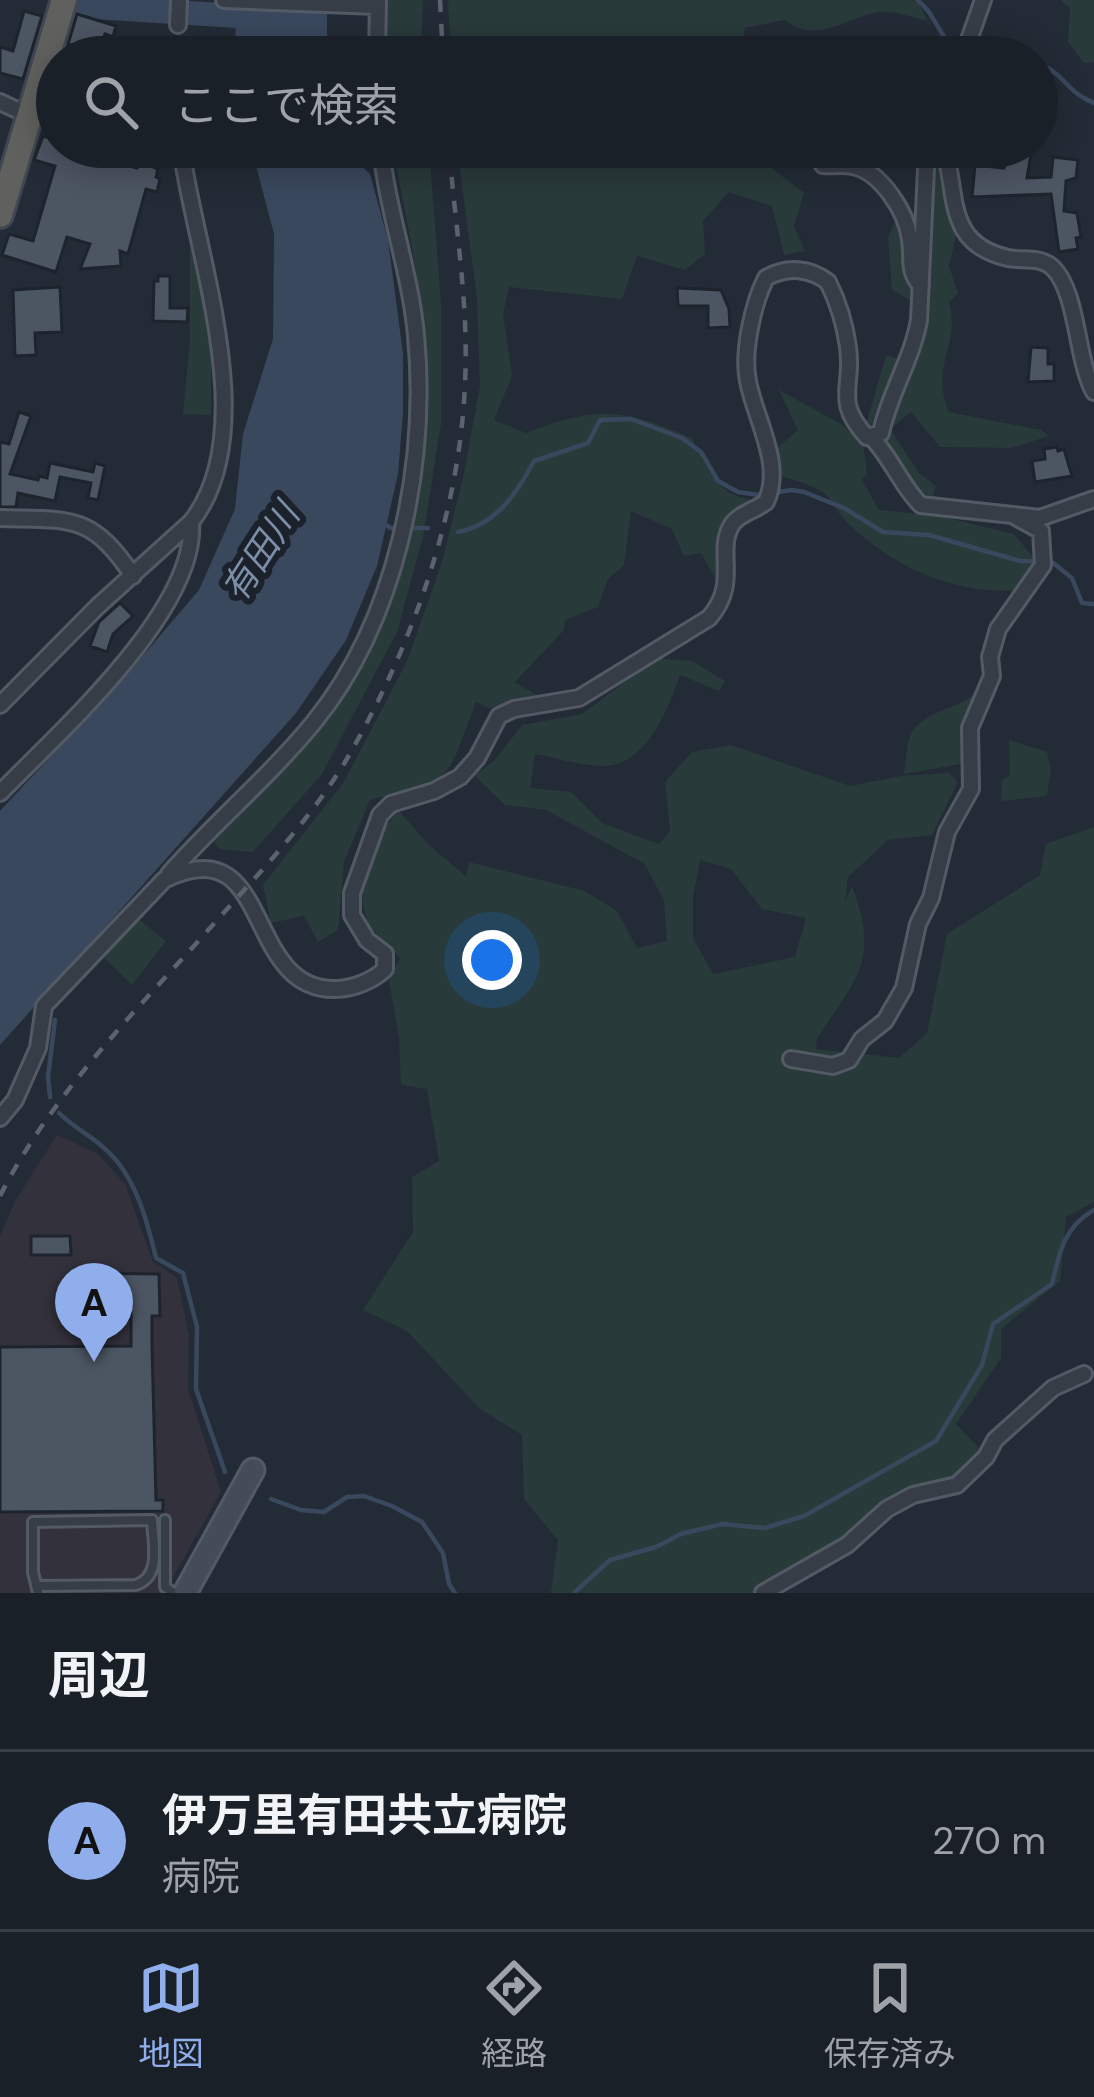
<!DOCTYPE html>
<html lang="ja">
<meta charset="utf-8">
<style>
:root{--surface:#1a2028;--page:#272d34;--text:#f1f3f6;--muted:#9fa3a8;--line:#383e45;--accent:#8faeeb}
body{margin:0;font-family:"DM Sans","Noto Sans JP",sans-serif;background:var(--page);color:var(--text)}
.you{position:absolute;left:492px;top:960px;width:42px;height:42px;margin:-30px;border:9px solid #fff;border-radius:50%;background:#1a73e8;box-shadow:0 0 0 18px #1a73e833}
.badge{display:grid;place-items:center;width:78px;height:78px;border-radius:50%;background:var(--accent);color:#111;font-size:39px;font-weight:700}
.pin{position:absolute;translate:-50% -99px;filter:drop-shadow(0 3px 6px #0008)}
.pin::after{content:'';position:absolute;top:63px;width:42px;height:36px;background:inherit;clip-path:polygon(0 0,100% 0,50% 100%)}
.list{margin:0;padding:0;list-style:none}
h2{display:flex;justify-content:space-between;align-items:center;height:156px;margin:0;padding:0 48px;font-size:51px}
h2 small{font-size:39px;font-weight:400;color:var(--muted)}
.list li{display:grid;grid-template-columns:78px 1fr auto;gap:36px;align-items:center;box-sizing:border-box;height:180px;padding:0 48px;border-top:3px solid var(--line)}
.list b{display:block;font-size:45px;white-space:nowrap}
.list p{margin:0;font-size:39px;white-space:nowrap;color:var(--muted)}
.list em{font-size:39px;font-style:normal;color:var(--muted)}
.icon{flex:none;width:66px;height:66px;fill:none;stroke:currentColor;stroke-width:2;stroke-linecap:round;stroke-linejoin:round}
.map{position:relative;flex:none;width:1094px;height:1593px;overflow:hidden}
.search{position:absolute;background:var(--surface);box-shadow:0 6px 30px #0003;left:36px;right:36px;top:36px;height:132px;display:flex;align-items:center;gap:30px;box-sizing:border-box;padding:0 42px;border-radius:66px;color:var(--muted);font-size:45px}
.sheet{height:336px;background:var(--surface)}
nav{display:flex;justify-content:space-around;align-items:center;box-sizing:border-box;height:168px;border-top:3px solid var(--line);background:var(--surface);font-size:33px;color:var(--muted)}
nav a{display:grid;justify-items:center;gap:6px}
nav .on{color:var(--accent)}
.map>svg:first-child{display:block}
.medical{fill:#33313c}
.green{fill:#293a3b;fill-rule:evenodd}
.water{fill:#3a485d}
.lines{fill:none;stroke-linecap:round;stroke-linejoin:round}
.stream{stroke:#3a485d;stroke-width:4.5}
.river{stroke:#3a485d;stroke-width:24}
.building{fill:#4c5562;stroke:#1e242d;stroke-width:3}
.service-casing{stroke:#545a65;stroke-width:14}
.minor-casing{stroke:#545a65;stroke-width:20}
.secondary-casing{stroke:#545a65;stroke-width:27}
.trunk-casing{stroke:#414751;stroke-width:30}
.service{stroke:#373d47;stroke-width:8}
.minor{stroke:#373d47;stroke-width:14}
.secondary{stroke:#454c59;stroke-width:21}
.trunk{stroke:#60605e;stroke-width:24}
.rail{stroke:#5b636f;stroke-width:4.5;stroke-dasharray:12 12;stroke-linecap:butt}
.labels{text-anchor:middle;stroke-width:12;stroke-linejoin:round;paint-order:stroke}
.water-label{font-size:36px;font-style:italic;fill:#7c8ea8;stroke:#1c222b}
</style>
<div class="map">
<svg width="1094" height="1593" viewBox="0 0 1094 1593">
<rect width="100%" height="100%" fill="#232b36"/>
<path class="medical" d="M57 1135 98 1154 125 1184 153 1262 177 1278 189 1335 188 1389 221 1492 164 1593H0V1236L15 1201Z"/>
<path class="green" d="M388 0H423L421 50 425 57H385Z
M448 0H912L919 4 928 21C914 18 894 10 879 12 846 17 817 46 785 20L745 28 740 57H451Z
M1060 0H1094V62L1084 63 1068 42 1070 8Z
M393 147H429L441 303V424L423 537 397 632 322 774 253 852 219 849 213 839C261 788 312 739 351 680 415 586 431 438 423 327 418 267 403 206 393 147Z
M457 147H733V167L769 166 804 193 794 226 805 251 784 255 772 206 729 192 703 221 705 254 685 270 637 256 622 299 509 287 503 314 512 376 494 420 526 433C599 405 620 408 692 438 707 469 717 497 755 500 712 518 721 544 719 585L701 553 684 556 672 529 631 511 624 565 608 579 598 607 565 620 564 630 515 682 538 696 489 708 476 702C445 783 456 779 370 800L344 862 338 930 318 942 304 916 271 923 263 885 344 782 407 661 442 562 463 478 480 386 477 299Z
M932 153 943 156 948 207 957 232 949 266 958 293 949 303C961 348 929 364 949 412L1041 430 1049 436 1011 448 940 447 911 412 890 429 919 473 936 486 932 498 909 485 896 454 866 425 886 355 903 360 919 359 928 304 915 303 892 290 888 237 896 219 925 240 932 202Z
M190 246 211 336V415L183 414 190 339Z
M779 390 841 424 863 444 867 473 862 480 879 510 939 516 1014 534 1038 563 1018 590C954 596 886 564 842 517 836 510 832 500 825 494 814 485 795 481 782 476L777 448 798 430Z
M657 658 692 661 725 681 719 691 680 675C668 710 646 766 603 766 581 766 557 758 535 754L530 788 571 792 602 823 659 844 670 831 665 782 692 752 731 745 850 786 901 776 949 773 958 782 932 835 888 840 848 877 845 902 852 886C880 960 857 978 817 1038L816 1049 899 1058 927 1033 947 934 1040 875 1046 844 1094 827V1202L1066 1217 1060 1281 1001 1329V1358L956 1424 980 1449 950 1480 896 1493 845 1539 752 1593H551L558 1540 524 1499 522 1435 480 1409 407 1331 363 1310 413 1232 412 1177 439 1161 427 1089 401 1085 399 1038 389 980 400 958C389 946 373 934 367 920 352 882 375 840 398 810L430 846 466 876 469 862 585 891 617 911 637 948 667 941 664 901 645 864 546 810 505 805 474 775 494 761 522 725 582 714ZM700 860 731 869 762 909 806 918 795 957 713 974 693 938V897Z
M977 692 961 734V764L904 774C906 763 906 744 911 734 923 711 959 709 977 692Z
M1009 740 1047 752 1051 768 1047 796 1001 801 1002 780 1010 775Z
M137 918 166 941 132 985 102 956Z"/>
<path class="water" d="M236 0H327V57H235Z
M251 147H341L370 174 388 240 403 354V413L398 474 377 566 346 640 296 713 0 1045V811L129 672 199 590 235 509 243 434 273 339 274 234Z"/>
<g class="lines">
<path class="stream" d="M917 0C935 13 939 37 957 51
M974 53 985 57
M1037 64C1065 72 1064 91 1094 103
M381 522 391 528H428
M458 532C496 525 517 493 534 461L588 443 600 420 631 419 682 438 701 452 718 481 738 492 759 495 792 490 804 492 844 508 883 532 929 535 1020 561 1052 562 1072 578 1082 603 1094 604
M50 1097 48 1077 55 1020
M59 1113C73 1127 90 1135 104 1148 135 1174 147 1220 156 1258L183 1273 197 1327 196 1389 225 1472
M271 1499 301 1510 324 1512 347 1497 364 1496 392 1506 422 1522 443 1553 449 1584 455 1593
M574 1593 610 1560 656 1547 681 1534 722 1524 765 1528 804 1516 936 1441 982 1365 993 1324 1052 1284C1059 1253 1064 1227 1094 1210"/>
<path class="river" d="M79 6 237 16 262 13"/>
</g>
<path class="building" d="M24 11 42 16 23 79 0 73V47L13 51Z
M77 14 116 26 113 37 105 34 98 53 68 44Z
M43 136 57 140V147H119L116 163 137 168 143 147H154L153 167 158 169 156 177 160 179 157 192 146 189 128 254 120 251 121 266 80 269 90 244 67 237 56 272 2 255 9 234 33 241 55 166 34 160Z
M1008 147 1031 154 1027 178 1051 177 1053 157 1078 160 1076 178 1066 181 1064 211 1077 213 1081 237 1076 238 1078 249 1059 252 1051 194 972 197 975 165 1004 168Z
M158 276H170V308H188L187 322 153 321 154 281H158Z
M60 287 62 332 35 333 36 355 15 356 13 290Z
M677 288 721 290 729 309 730 327 708 328V306H678Z
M1031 347 1048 348V364H1054V381L1028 382Z
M19 412 31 416 10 474 38 480 39 476 47 478 50 463 93 472 95 463 105 466 98 500 88 498 91 483 60 477 55 501 18 493 16 507H0V442L9 444Z
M1057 447 1058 451 1064 449 1072 476 1035 482 1032 461 1045 459 1044 449Z
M120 603 133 616 113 634 107 652 90 646 99 622Z
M31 1236H70L71 1255H31Z
M71 1273 159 1274 160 1316H152V1346L156 1500H163V1511L0 1512V1347L131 1346V1313L71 1314Z"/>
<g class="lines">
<defs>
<path id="service" d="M165 1520V1587L174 1593
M38 1586 136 1585C162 1576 153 1544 152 1520L33 1522V1572L38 1593"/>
<path id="minor" d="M224 0 377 6
M178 25 179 0
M377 57 378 0
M963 57 983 0
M0 102 30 116
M814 147 823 165C832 166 843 164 852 166 881 171 907 213 910 240 913 259 907 270 921 286
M944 147C958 195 945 244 1008 258 1023 261 1041 256 1053 268 1078 293 1076 359 1094 392
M872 438C892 459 904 490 921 505L1040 518 1094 499
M0 518C70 520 91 513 133 576
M0 705 98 606 191 522C264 430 194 250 181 147
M0 793C58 733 198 610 191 522
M169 874C215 822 270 776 314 722 397 620 428 465 416 335 410 271 387 210 381 147
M791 1059 833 1066 849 1060 862 1039 885 1021 904 988 918 924 931 898 947 832 971 789 970 728 992 676 990 657 998 629 1043 565 1041 531 1014 516
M0 1118 15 1100 38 1048 44 1006 164 880C274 825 242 990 335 989 352 989 373 981 385 969V954L367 940 352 915V893L380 815 391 804 434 791 460 777 477 758 499 716 514 709 579 698 709 618C741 582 714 550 733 523 741 513 756 510 766 502 784 465 755 419 748 381 742 353 753 303 766 278 787 266 810 268 828 282 838 302 845 325 848 347 854 388 833 400 867 437L881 433C889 394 912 360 919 320L927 147
M763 1593 847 1545 887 1509 913 1495 957 1485 986 1457 995 1440 1053 1388 1084 1374"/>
<path id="secondary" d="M185 1593 253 1470"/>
<path id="trunk" d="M0 215 64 0"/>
</defs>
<use href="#service" class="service-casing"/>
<use href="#minor" class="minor-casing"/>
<use href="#secondary" class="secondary-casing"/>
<use href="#trunk" class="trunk-casing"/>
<use href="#service" class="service"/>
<use href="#minor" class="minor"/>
<use href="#secondary" class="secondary"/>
<use href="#trunk" class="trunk"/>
<path class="rail" d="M440 0 443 57
M0 1196C54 1090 141 1006 219 918 263 869 311 818 345 762 411 650 460 514 465 383 469 304 455 226 449 147"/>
</g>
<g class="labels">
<g class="water-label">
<text transform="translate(260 552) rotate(-57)" y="13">有田川</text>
</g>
</g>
</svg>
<div class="you"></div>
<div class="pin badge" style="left:94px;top:1362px">A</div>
<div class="search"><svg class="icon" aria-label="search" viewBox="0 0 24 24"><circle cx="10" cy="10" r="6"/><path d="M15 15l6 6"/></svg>ここで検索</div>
</div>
<section class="sheet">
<h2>周辺<small></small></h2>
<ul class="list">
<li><span class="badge">A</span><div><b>伊万里有田共立病院</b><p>病院</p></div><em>270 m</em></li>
</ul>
</section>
<nav>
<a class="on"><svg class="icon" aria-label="map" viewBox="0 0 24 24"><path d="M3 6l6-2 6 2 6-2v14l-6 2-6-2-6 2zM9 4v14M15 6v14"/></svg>地図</a>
<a><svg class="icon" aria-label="directions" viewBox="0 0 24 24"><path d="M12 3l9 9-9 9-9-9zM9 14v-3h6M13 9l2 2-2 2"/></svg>経路</a>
<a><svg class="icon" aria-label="saved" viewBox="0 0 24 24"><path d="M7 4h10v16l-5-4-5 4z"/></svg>保存済み</a>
</nav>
